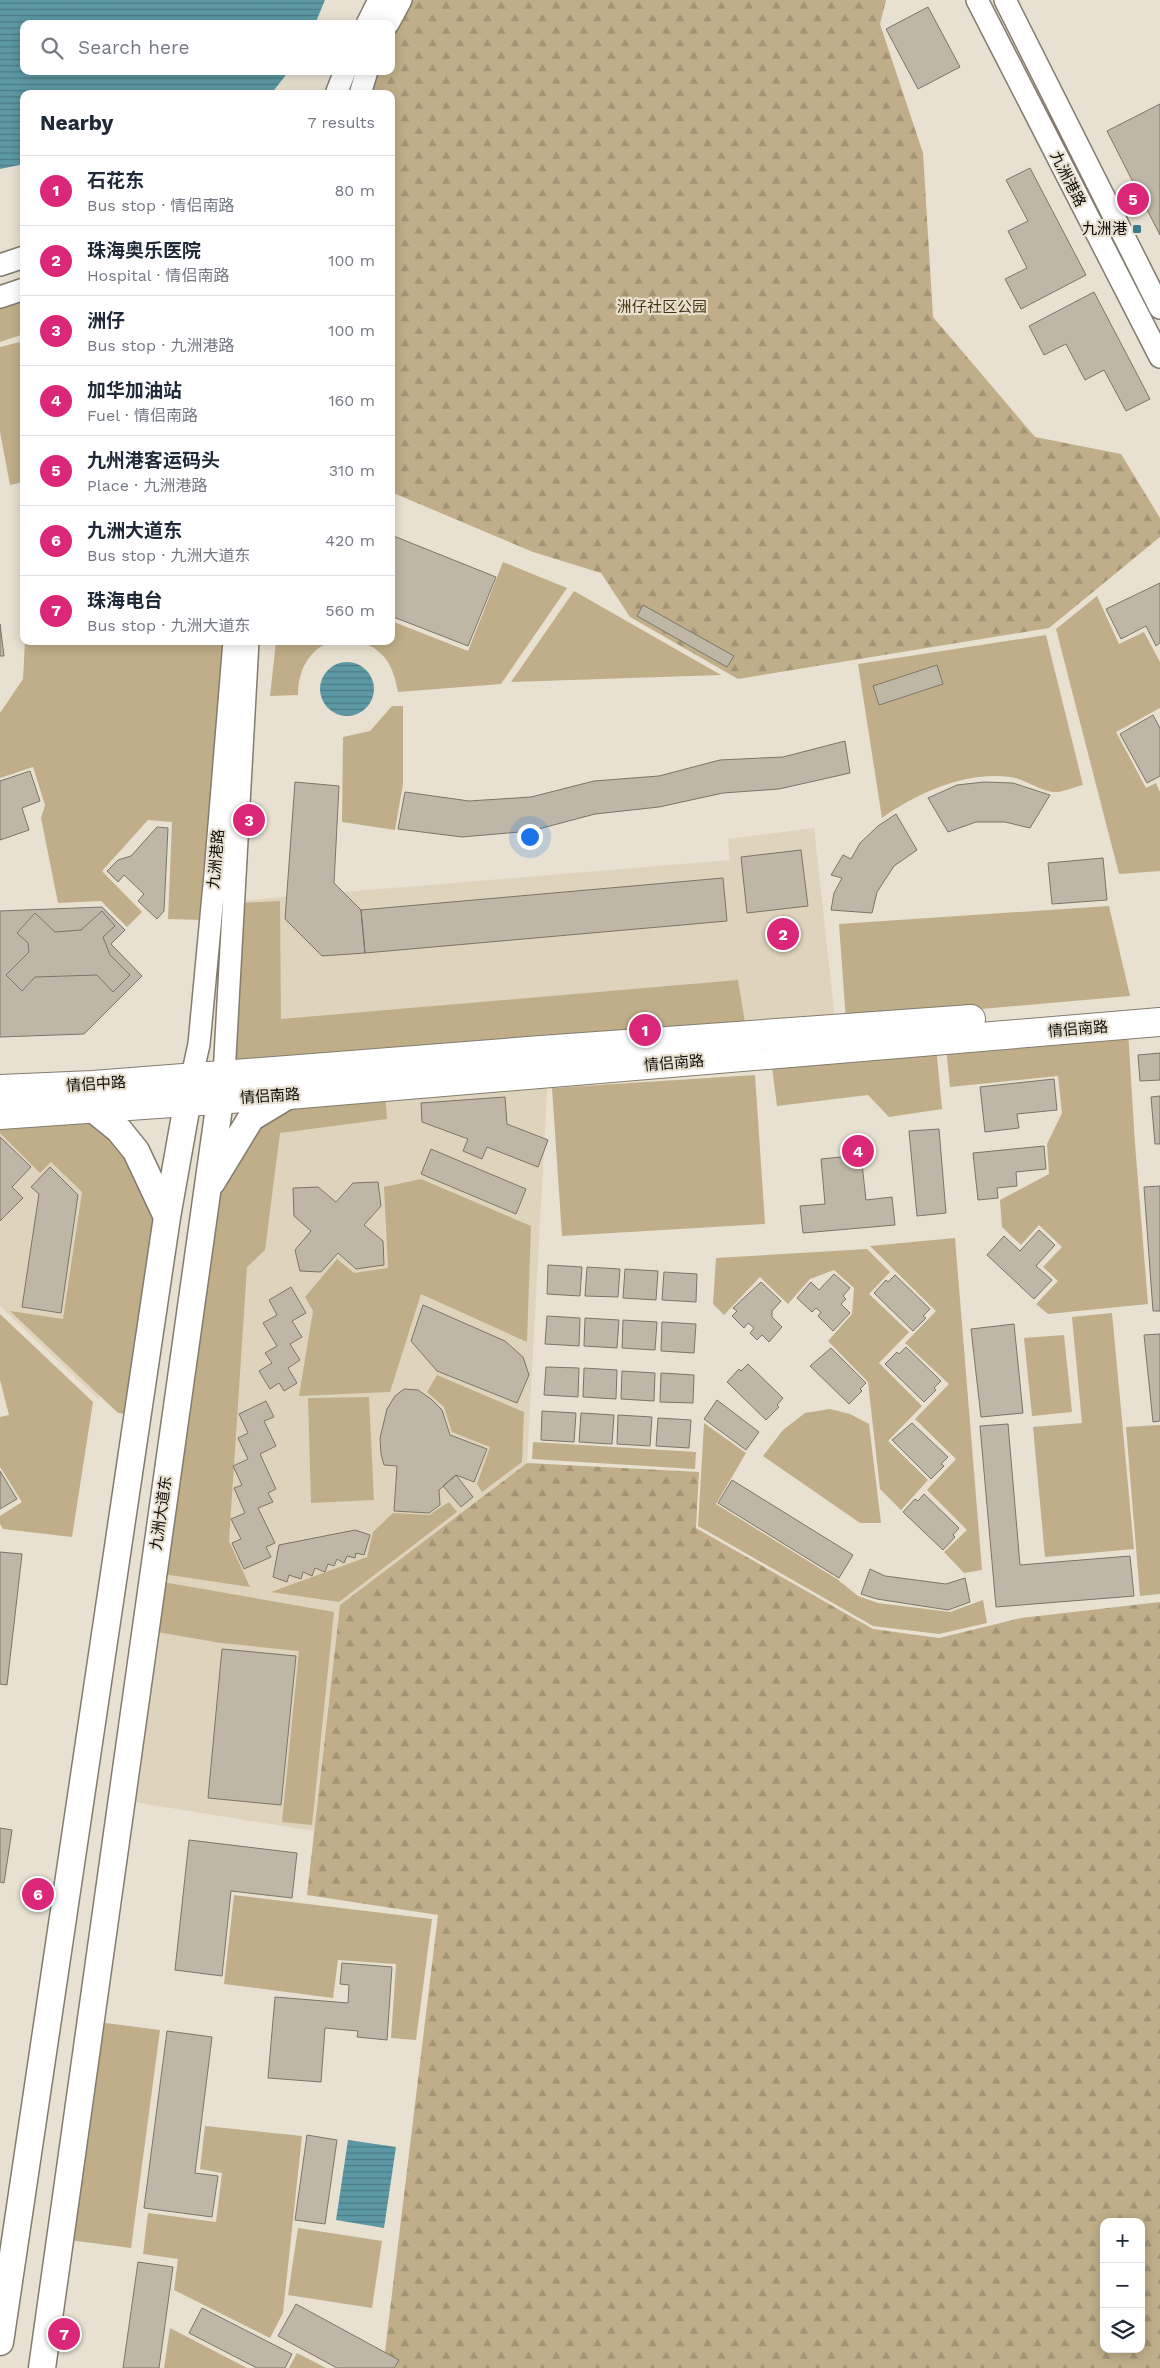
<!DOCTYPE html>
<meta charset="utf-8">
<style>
:root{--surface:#fff;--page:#f6f6f7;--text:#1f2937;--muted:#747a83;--line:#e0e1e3;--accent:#db2777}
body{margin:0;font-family:"Work Sans","Noto Sans SC",sans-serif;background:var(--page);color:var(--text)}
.controls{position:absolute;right:15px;bottom:15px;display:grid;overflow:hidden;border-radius:10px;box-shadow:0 2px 12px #0003}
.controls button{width:45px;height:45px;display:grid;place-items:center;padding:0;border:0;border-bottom:1px solid var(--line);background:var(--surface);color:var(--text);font:25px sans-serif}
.you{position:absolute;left:529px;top:836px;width:18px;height:18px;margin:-12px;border:4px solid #fff;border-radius:50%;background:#1a73e8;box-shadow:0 0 0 8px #1a73e833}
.badge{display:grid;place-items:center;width:32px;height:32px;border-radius:50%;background:var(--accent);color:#fff;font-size:16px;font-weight:700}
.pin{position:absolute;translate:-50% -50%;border:2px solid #fff;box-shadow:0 1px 5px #0006}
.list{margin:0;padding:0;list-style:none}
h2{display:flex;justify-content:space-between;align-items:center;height:65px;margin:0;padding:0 20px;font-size:21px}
h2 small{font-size:16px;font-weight:400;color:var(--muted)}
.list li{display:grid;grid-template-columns:32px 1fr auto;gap:15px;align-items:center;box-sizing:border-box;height:70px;padding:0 20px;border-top:1px solid var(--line)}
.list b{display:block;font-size:19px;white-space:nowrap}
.list p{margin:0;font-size:16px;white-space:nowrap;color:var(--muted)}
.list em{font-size:16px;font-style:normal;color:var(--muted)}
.icon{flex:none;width:28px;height:28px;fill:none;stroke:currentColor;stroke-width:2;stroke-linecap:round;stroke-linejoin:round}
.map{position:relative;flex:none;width:1160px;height:2368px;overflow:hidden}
.search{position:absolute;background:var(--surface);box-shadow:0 2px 12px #0003;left:20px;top:20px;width:375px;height:55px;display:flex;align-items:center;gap:12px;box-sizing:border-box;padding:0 18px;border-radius:10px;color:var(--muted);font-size:19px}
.panel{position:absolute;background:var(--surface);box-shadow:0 2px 12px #0003;left:20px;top:90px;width:375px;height:555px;border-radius:10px}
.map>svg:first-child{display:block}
.built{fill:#ded3bc}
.green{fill:#c0ae8a}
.forest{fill:url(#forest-firs);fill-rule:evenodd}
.water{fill:url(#water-rules)}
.building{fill:#beb7a7;stroke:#7c7567}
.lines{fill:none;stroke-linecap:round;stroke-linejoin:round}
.minor-casing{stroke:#837c6e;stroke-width:24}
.major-casing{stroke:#837c6e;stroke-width:29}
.highway-casing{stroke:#837c6e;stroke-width:30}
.minor{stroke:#fff;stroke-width:21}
.major{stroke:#fff;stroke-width:26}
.highway{stroke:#fff;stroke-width:28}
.poi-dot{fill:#387e8a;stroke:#e8e0d0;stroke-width:2}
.labels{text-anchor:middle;stroke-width:4.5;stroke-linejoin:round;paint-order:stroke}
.street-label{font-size:15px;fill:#0d0b06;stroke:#e8e0d0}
.poi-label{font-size:15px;fill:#0d0b06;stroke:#e8e0d0;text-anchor:end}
.park-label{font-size:15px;fill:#44340e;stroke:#e8e0d0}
</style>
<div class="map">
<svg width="1160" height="2368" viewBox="0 0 1160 2368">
<defs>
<pattern id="forest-firs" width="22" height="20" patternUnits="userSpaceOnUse" patternTransform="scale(1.25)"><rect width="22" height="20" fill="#c0ae8a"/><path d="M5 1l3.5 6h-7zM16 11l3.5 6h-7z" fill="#a49476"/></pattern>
<pattern id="water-rules" width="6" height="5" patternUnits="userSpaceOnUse" patternTransform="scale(1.25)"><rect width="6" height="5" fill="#5c99a4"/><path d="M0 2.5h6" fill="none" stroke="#4a7b84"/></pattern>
</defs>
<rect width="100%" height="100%" fill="#e8e0d0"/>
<path class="built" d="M814 828 836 1029 224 1074 235 901 730 860 728 839Z
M548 1074 527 1463 340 1605 314 1831 121 1800 251 1118Z
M0 1132H61L122 1224 99 1400 0 1306Z"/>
<path class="green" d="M24 293V334L0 342V301Z
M24 341V482L10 485 0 432V347Z
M503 562 567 588 501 684 398 692C393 665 385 650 359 641H391V621L468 651Z
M574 591 721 675 511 682Z
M1097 596 1119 644 1144 632 1160 662V708L1116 732 1146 788 1156 783 1160 792V871L1119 874 1056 629Z
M1046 635 1083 785C1074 787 1061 793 1053 792 1038 790 1025 779 1010 777 965 771 917 793 882 818L858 664Z
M25 641H229L205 920 168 919 172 822 148 820 102 871 142 912 127 927 101 901 58 903 41 818 45 805 33 767 0 778V713L23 679Z
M276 641H332C308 650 298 671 298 695L270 696Z
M392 706H403V784L395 830 342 822 343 737 370 731Z
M280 901 281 1019 738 980 746 1029 227 1070 238 903Z
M1109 906 1130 996 846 1021 839 924Z
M1128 1031 1135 1144 1148 1304 1048 1314 1036 1304 1058 1281 1043 1267 1062 1247 1039 1225 1021 1245 1002 1227 1000 1200 1049 1174 1047 1144 1062 1113 1058 1076 950 1087 946 1047Z
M936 1046 942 1109 889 1117 868 1095 777 1106 771 1059Z
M755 1075 765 1224 562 1236 552 1088Z
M385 1093 387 1119 280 1133 265 1250 247 1267 229 1541 250 1587 156 1573 210 1193 255 1120 293 1099Z
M91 1114 112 1131 160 1219 132 1415 118 1413 10 1311 63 1319 82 1192 51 1162 40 1173 0 1133V1120Z
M421 1179 531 1226 527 1342 421 1294 390 1392 299 1396 313 1311 305 1297 337 1259 354 1273 388 1268 384 1187Z
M955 1238 982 1570 964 1573 944 1552 967 1530 927 1490 956 1459 915 1419 949 1384 905 1343 936 1311 870 1246Z
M867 1249 890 1272 869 1294 909 1332 879 1363 922 1406 888 1441 928 1480 901 1510 880 1489 868 1382 828 1341 852 1314 854 1288 834 1270 810 1279 788 1304 760 1277 724 1315 713 1304 716 1258Z
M1112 1313 1134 1549 1045 1557 1033 1427 1082 1423 1072 1317Z
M0 1314 93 1402 72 1537 3 1529 0 1524V1516L22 1502 0 1467V1417L9 1415 0 1380Z
M1064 1335 1072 1412 1032 1416 1024 1338Z
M437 1375 524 1412 522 1462 482 1492 477 1484 490 1447 452 1432 444 1407 427 1392Z
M369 1397 374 1500 311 1503 308 1398Z
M830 1409 850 1414 869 1424 881 1523H860L763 1456 783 1430 805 1413Z
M704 1423 746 1453 716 1504 837 1579 858 1596 878 1603 950 1612 983 1600 987 1623 939 1634 873 1626 698 1526Z
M1160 1425V1594L1140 1596 1126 1427Z
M533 1442 696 1452 695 1469 532 1459Z
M449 1502 457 1512 339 1602 271 1592 367 1557 373 1532 393 1513 429 1515Z
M157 1581 334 1612 312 1825 282 1822 299 1651 221 1643 151 1631Z
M234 1895 432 1919 416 2040 391 2038 396 1964 338 1960 333 1998 224 1984Z
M98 2022 160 2030 131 2248 69 2240Z
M205 2126 302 2136 283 2313 270 2338 174 2290 178 2259 143 2254 148 2213 216 2222 222 2173 200 2169Z
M298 2228 382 2241 372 2308 288 2295Z
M170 2328 247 2368H164Z
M297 2353 326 2368H289Z"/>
<path class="forest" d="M401 0H886L880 24 923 153 933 317 1035 437 1121 454 1160 518V537L1049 628 738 679 630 617 601 573 533 552 391 492V94H360L367 71H391V24Z
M527 1463 699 1472 696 1528 873 1629 939 1638 1021 1618 1160 1602V2368H383L438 1915 307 1895 340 1605ZM1104 2222H1141V2349H1104Z"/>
<path class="water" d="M0 0H325L315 24H24V71H289L271 94H24V164L0 169Z
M320 689a27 27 0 1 1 54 0a27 27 0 1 1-54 0Z
M348 2140 396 2147 384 2228 336 2220Z"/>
<path class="building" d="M928 7 960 67 918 89 886 29Z
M1160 104V235L1107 131Z
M1030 168 1086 275 1021 309 1005 279 1027 268 1008 231 1028 221 1006 180Z
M1094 292 1150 399 1126 411 1104 370 1085 380 1066 344 1044 355 1029 326Z
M391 535 496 577 468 646 391 616Z
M1160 583V643L1156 646 1146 626 1121 639 1106 609Z
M643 605 734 656 727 667 637 616Z
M0 624 4 656H0Z
M937 665 943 684 879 705 873 686Z
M1153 715 1160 728V776L1147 783 1120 734Z
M845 741 850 773 779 789 723 793 659 807 595 814 531 831 462 837 398 829 405 792 469 801 531 797 594 781 659 776 720 760 783 757Z
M30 771 40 801 22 808 29 830 0 840V781Z
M295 782 339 786 334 883 361 910 365 953 322 956 285 919Z
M984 782 1013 783 1050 795 1030 828 1005 822H976L948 832 928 798 957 785Z
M896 814 917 850 894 866 877 892 872 913 831 910 834 893 842 878 831 875 843 855 851 859 860 843 878 826Z
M157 827 168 828 164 911 157 919 138 901 144 894 124 875 118 882 107 871 118 860 131 856Z
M801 850 808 906 747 913 741 857Z
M1103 858 1107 900 1052 904 1048 863Z
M723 878 727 921 365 953 361 910Z
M102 907 125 930 111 944 142 976 84 1034 0 1037V911Z
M102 911 115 926 103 937 110 955 130 975 113 992 97 975 35 977 22 991 6 975 29 952 28 943 17 933 35 913 55 932 81 930Z
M1160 1053V1080L1140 1081 1138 1055Z
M1054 1079 1057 1110 1017 1114 1019 1128 985 1132 980 1087Z
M1160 1096V1144H1155L1151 1097Z
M505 1097 507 1124 548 1140 538 1167 487 1147 482 1159 463 1151 468 1139 422 1122 421 1103Z
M939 1129 946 1213 917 1216 909 1131Z
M0 1137 31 1167 12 1187 23 1198 0 1221Z
M1044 1146 1046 1169 1016 1172 1017 1186 997 1188 998 1198 978 1200 973 1153Z
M431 1149 526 1189 516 1214 421 1174Z
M861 1155 866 1200 892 1197 895 1225 803 1233 800 1206 825 1204 821 1159Z
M50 1167 78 1195 61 1313 22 1307 39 1194 31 1187Z
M378 1182 381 1206 364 1225 383 1241 384 1265 356 1269 338 1253 321 1272 300 1271 295 1250 311 1231 294 1216 293 1188 318 1187 336 1202 353 1183Z
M1160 1186V1311H1153L1144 1187Z
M1039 1230 1055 1245 1036 1266 1052 1280 1034 1299 987 1255 1004 1236 1020 1251Z
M548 1265 582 1267 580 1296 547 1294Z
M587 1267 620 1269 618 1297 585 1296Z
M625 1269 658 1271 656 1300 623 1298Z
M664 1272 697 1274 696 1302 662 1300Z
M834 1274 850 1288 843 1296 846 1299 841 1304 850 1313 833 1331 818 1316 821 1312 816 1308 812 1312 797 1298 811 1282 819 1290Z
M895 1275 930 1309 923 1316 926 1318 913 1331 874 1293 886 1280 888 1282Z
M761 1282 781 1301 772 1311V1317L782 1327 769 1342 762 1335 757 1340 750 1333 754 1328 748 1323 744 1328 732 1316 737 1311 733 1308Z
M291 1287 306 1313 292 1321 302 1337 290 1344 300 1360 288 1368 297 1383 284 1391 279 1383 270 1389 259 1371 272 1363 265 1353 277 1346 263 1323 277 1315 269 1300Z
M423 1305 505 1341 523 1357 529 1375 517 1403 437 1371 411 1341Z
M547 1316 580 1318 579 1346 545 1344Z
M585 1318 619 1320 617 1348 584 1346Z
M623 1320 657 1322 655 1350 622 1348Z
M662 1322 696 1324 694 1353 661 1351Z
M1014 1324 1023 1413 981 1417 971 1329Z
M1160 1334V1421L1153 1422 1144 1335Z
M906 1347 941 1381 934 1388 936 1390 924 1402 885 1364 897 1352 899 1354Z
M831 1348 866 1383 860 1389 862 1391 849 1404 810 1366Z
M748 1364 783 1398 777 1405 779 1407 766 1420 727 1382 739 1369 741 1371Z
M546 1367 579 1368 578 1397 544 1395Z
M584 1368 617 1370 616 1399 583 1397Z
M622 1371 655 1373 654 1401 621 1399Z
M661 1373 694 1375 693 1403 660 1402Z
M404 1389 418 1390 431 1399 442 1410 450 1435 487 1449 474 1482 456 1475 439 1490 440 1505 429 1513 394 1511 397 1466 384 1465 381 1454 380 1438 387 1409 395 1396Z
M717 1400 759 1432 746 1450 704 1419Z
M266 1401 274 1417 264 1421 276 1446 260 1454 276 1489 268 1493 273 1502 258 1508 275 1543 266 1547 271 1557 244 1569 232 1543 241 1539 231 1519 245 1513 234 1488 242 1485 233 1466 248 1459 238 1438 248 1433 239 1414Z
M542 1411 576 1413 574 1442 541 1440Z
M581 1413 614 1415 612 1444 579 1442Z
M618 1415 652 1417 650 1446 617 1444Z
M658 1418 691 1420 689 1448 656 1446Z
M912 1423 948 1457 941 1464 944 1466 931 1479 892 1440Z
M1008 1424 1020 1565 1130 1556 1134 1596 996 1607 980 1426Z
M0 1471 17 1499 0 1509Z
M456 1475 473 1497 461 1507 443 1486Z
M732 1480 853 1555 839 1578 718 1503Z
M924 1494 959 1528 953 1535 955 1537 943 1550 903 1512 915 1499 918 1501Z
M355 1530 370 1535 364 1555 356 1553 355 1558 347 1556 344 1563 337 1559 334 1566 328 1564 325 1572 315 1568 312 1576 303 1572 301 1579 289 1575 287 1582 273 1577 279 1545Z
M0 1552 22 1554 7 1685 0 1684Z
M870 1569 885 1576 946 1584 965 1578 970 1602 948 1610 877 1599 861 1594Z
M222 1649 296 1656 281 1805 208 1798Z
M0 1828 12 1830 4 1883 0 1882Z
M189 1840 297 1853 292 1898 231 1891 222 1976 175 1970Z
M342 1963 392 1967 387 2040 357 2037 358 2031 325 2028 321 2082 268 2078 275 1997 348 2003 349 1985 340 1984Z
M167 2031 212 2037 195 2173 218 2176 212 2217 144 2208Z
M307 2135 337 2140 325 2224 295 2220Z
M138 2262 173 2267 159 2368H123Z
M296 2304 399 2360 394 2368H337L278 2336Z
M202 2308 292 2354 285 2368H257L189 2333Z"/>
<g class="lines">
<defs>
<path id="minor" d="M977 0 1160 357
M1005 0 1160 308
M367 24 379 0
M388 24 401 0
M336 94 345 71
M360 94 367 71
M0 265 24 257
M0 297 24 289
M224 1075 248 641
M192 1076 199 1044 215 874 234 641"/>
<path id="major" d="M93 1109 119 1130 136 1151 167 1217
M212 1182 251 1118 289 1095
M0 2342 167 1217 191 1082
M42 2368 223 1079"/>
<path id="highway" d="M0 1089 93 1085 541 1050 971 1019
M0 1115 289 1095 1160 1022"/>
</defs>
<use href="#minor" class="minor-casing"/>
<use href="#major" class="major-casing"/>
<use href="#highway" class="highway-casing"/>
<use href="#minor" class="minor"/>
<use href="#major" class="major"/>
<use href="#highway" class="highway"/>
</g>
<rect class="poi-dot" x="1132" y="224" width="10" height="10" rx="2.5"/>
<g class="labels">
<g class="street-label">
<text transform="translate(1068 179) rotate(63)" y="5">九洲港路</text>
<text transform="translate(216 859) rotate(-85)" y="5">九洲港路</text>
<text transform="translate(1078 1029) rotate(-5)" y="5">情侣南路</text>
<text transform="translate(674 1063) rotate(-5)" y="5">情侣南路</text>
<text transform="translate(96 1084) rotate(-4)" y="5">情侣中路</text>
<text transform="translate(270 1096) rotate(-4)" y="5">情侣南路</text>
<text transform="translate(161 1513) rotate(-82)" y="5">九洲大道东</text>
</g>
<g class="poi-label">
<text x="1127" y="234">九洲港</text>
</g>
<g class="park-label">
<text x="662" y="312">洲仔社区公园</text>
</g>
</g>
</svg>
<div class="controls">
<button>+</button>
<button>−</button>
<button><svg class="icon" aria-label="layers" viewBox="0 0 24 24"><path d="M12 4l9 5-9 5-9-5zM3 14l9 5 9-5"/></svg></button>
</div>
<div class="you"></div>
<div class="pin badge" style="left:645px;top:1030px">1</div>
<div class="pin badge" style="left:783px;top:934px">2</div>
<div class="pin badge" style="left:249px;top:820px">3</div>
<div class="pin badge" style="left:858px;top:1151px">4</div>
<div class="pin badge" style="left:1133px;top:199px">5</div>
<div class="pin badge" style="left:38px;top:1894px">6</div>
<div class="pin badge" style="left:64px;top:2334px">7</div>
<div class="search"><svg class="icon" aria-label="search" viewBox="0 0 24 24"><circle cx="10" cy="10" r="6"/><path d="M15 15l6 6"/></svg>Search here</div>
<section class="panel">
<h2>Nearby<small>7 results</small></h2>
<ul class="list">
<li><span class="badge">1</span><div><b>石花东</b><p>Bus stop · 情侣南路</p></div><em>80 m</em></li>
<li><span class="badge">2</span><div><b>珠海奥乐医院</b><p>Hospital · 情侣南路</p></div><em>100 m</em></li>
<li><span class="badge">3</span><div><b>洲仔</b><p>Bus stop · 九洲港路</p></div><em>100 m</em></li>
<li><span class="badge">4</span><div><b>加华加油站</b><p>Fuel · 情侣南路</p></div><em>160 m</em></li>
<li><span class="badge">5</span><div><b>九州港客运码头</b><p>Place · 九洲港路</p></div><em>310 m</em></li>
<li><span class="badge">6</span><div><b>九洲大道东</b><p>Bus stop · 九洲大道东</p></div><em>420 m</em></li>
<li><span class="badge">7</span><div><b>珠海电台</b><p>Bus stop · 九洲大道东</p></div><em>560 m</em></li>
</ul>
</section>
</div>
